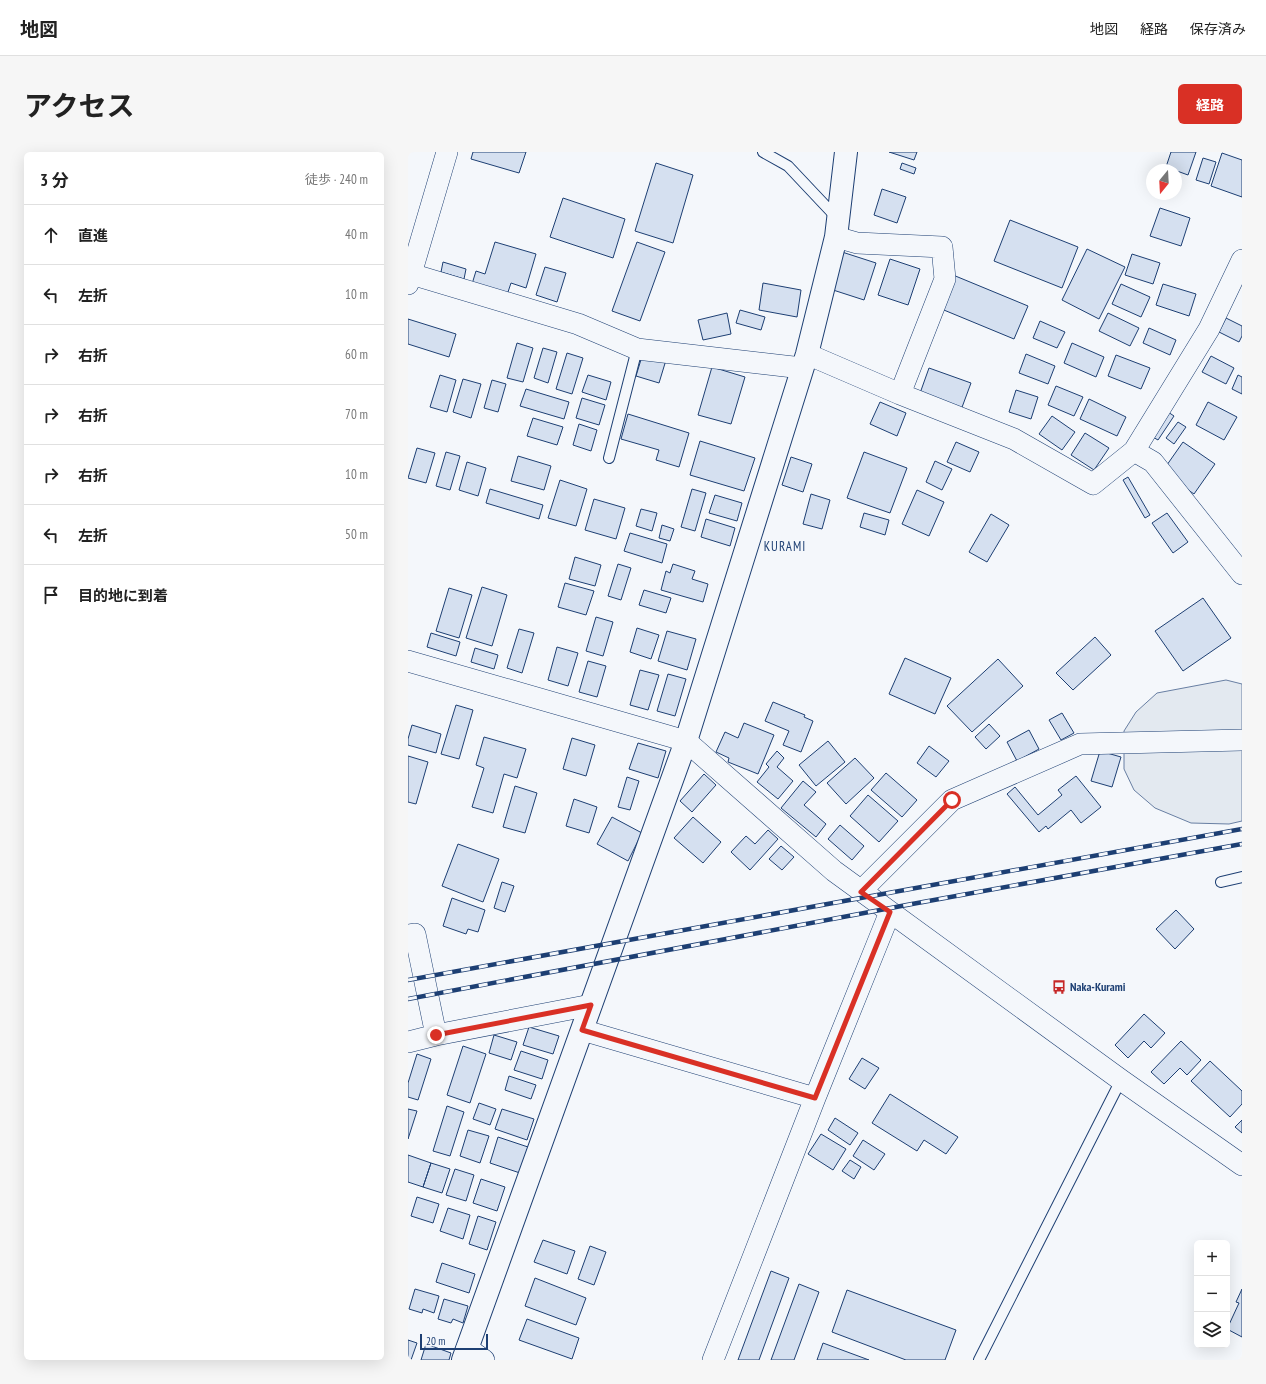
<!DOCTYPE html>
<html lang="ja">
<meta charset="utf-8">
<style>
:root{--surface:#fff;--page:#f6f6f6;--text:#222;--muted:#767676;--line:#e0e0e0;--accent:#d93025}
body{margin:0;font-family:"PT Sans Narrow","Noto Sans JP",sans-serif;background:var(--page);color:var(--text)}
.controls{position:absolute;right:12px;bottom:12px;display:grid;overflow:hidden;border-radius:6px;box-shadow:0 4px 16px #0002}
.controls button{width:36px;height:36px;display:grid;place-items:center;padding:0;border:0;border-bottom:1px solid var(--line);background:var(--surface);color:var(--text);font:20px sans-serif}
.compass{position:absolute;left:738px;top:12px;width:36px;height:36px;border-radius:50%;background:var(--surface);box-shadow:0 4px 16px #0002;rotate:198deg}
.scale{position:absolute;left:12px;bottom:10px;width:68px;box-sizing:border-box;padding-left:4px;border:2px solid #1d3f73;border-top:0;font-size:11px;line-height:14px;white-space:nowrap;color:#1d3f73;-webkit-text-stroke:3px #f4f7fb;paint-order:stroke}
.stop{position:absolute;width:12px;height:12px;margin:-9px;border:3px solid #d93025;border-radius:50%;background:#fff}
.stop.end{background:#d93025;border-color:#fff;box-shadow:0 1px 4px #0008}
.list{margin:0;padding:0;list-style:none}
h2{display:flex;justify-content:space-between;align-items:center;height:52px;margin:0;padding:0 16px;font-size:17px}
h2 small{font-size:13px;font-weight:400;color:var(--muted)}
.list li{display:grid;grid-template-columns:26px 1fr auto;gap:12px;align-items:center;box-sizing:border-box;height:60px;padding:0 16px;border-top:1px solid var(--line)}
.list b{display:block;font-size:15px;white-space:nowrap}
.list em{font-size:13px;font-style:normal;color:var(--muted)}
.icon{flex:none;width:22px;height:22px;fill:none;stroke:currentColor;stroke-width:2;stroke-linecap:round;stroke-linejoin:round}
.map{position:relative;flex:none;width:834px;height:1208px;overflow:hidden;border-radius:6px}
header{display:flex;align-items:center;gap:24px;box-sizing:border-box;height:56px;padding:0 20px;background:var(--surface);border-bottom:1px solid var(--line)}
header strong{font-size:19px}
nav{display:flex;gap:22px;margin-inline-start:auto;font-size:14px}
.intro{display:flex;align-items:center;justify-content:space-between;box-sizing:border-box;height:96px;padding:0 24px}
h1{margin:0;font-size:28px}
.button{padding:10px 18px;border-radius:6px;background:var(--accent);color:#fff;font-size:14px;font-weight:700}
main{display:flex;gap:24px;padding:0 24px}
aside{flex:1;background:var(--surface);border-radius:6px;box-shadow:0 4px 16px #0002}
.map>svg:first-child{display:block}
.green{fill:#e3e9f0;stroke:#687fa3}
.building{fill:#d5e0f0;stroke:#1d3f73}
.lines{fill:none;stroke-linecap:round;stroke-linejoin:round}
.lane-casing{stroke:#1d3f73;stroke-width:12}
.street-casing{stroke:#1d3f73;stroke-width:22}
.secondary-casing{stroke:#1d3f73;stroke-width:24}
.lane{stroke:#f4f7fb;stroke-width:10}
.street{stroke:#f4f7fb;stroke-width:21}
.secondary{stroke:#f4f7fb;stroke-width:22}
.rail-casing{stroke:#1d3f73;stroke-width:4.5}
.rail{stroke:#f4f7fb;stroke-width:3;stroke-dasharray:9;stroke-linecap:butt}
.route{stroke:#d93025;stroke-width:5}
.labels{text-anchor:middle;stroke-width:3;stroke-linejoin:round;paint-order:stroke}
.poi-label{font-size:12px;font-weight:bold;fill:#1d3f73;stroke:#f4f7fb;text-anchor:start}
.neighbourhood-label{font-size:13px;letter-spacing:1px;fill:#1d3f73;stroke:#f4f7fb}
</style>
<header>
<strong>地図</strong>
<nav><a>地図</a><a>経路</a><a>保存済み</a></nav>
</header>
<div class="intro"><h1>アクセス</h1><a class="button">経路</a></div>
<main>
<aside>
<h2>3 分<small>徒歩 · 240 m</small></h2>
<ul class="list">
<li><svg class="icon" aria-label="ahead" viewBox="0 0 24 24"><path d="M12 20V5M6 11l6-6 6 6"/></svg><div><b>直進</b></div><em>40 m</em></li>
<li><svg class="icon" aria-label="left" viewBox="0 0 24 24"><path d="M17 20v-9H6M10 6l-5 5 5 5"/></svg><div><b>左折</b></div><em>10 m</em></li>
<li><svg class="icon" aria-label="right" viewBox="0 0 24 24"><path d="M7 20v-9h11M14 6l5 5-5 5"/></svg><div><b>右折</b></div><em>60 m</em></li>
<li><svg class="icon" aria-label="right" viewBox="0 0 24 24"><path d="M7 20v-9h11M14 6l5 5-5 5"/></svg><div><b>右折</b></div><em>70 m</em></li>
<li><svg class="icon" aria-label="right" viewBox="0 0 24 24"><path d="M7 20v-9h11M14 6l5 5-5 5"/></svg><div><b>右折</b></div><em>10 m</em></li>
<li><svg class="icon" aria-label="left" viewBox="0 0 24 24"><path d="M17 20v-9H6M10 6l-5 5 5 5"/></svg><div><b>左折</b></div><em>50 m</em></li>
<li><svg class="icon" aria-label="arrive" viewBox="0 0 24 24"><path d="M6 21V4h12l-3 4 3 4H6"/></svg><div><b>目的地に到着</b></div></li>
</ul>
</aside>
<div class="map">
<svg width="834" height="1208" viewBox="0 0 834 1208">
<rect width="100%" height="100%" fill="#f4f7fb"/>
<path class="green" d="M818 528 834 532V669L821 672 783 671 747 656 726 638 716 617V579L728 560 749 541Z"/>
<path class="building" d="M65 0H118L111 21 63 7Z
M481 0H509L506 8Z
M763 0H788L780 23 758 15Z
M814 1 834 8V45L803 34Z
M795 6 808 10 801 32 788 28Z
M248 11 285 23 265 91 227 79Z
M494 11 508 16 506 22 492 17Z
M474 37 498 45 489 71 466 63Z
M155 46 217 67 205 106 142 85Z
M752 56 782 66 773 94 742 84Z
M602 68 670 95 654 136 586 109Z
M87 90 128 102 118 136 103 131 99 143 64 132 68 119 77 122Z
M229 90 257 100 232 169 204 159Z
M679 97 717 115 691 167 654 148Z
M434 100 468 111 456 148 422 137Z
M724 102 752 111 745 132 717 123Z
M482 107 512 117 500 153 470 143Z
M35 110 58 117 56 127 33 120Z
M137 115 158 121 149 150 128 143Z
M545 123 620 154 606 187 531 156Z
M355 131 393 138 389 165 351 158Z
M713 132 742 145 733 165 704 152Z
M755 132 788 142 781 164 748 153Z
M332 158 357 165 353 178 328 171Z
M319 161 323 182 295 188 290 168Z
M700 161 731 176 722 194 691 179Z
M818 166 834 174V184L831 190 811 180Z
M0 167 48 182 41 205 0 192Z
M632 169 657 180 649 196 625 186Z
M741 176 768 188 762 203 735 191Z
M109 191 125 196 115 230 99 226Z
M664 191 696 205 688 225 656 211Z
M135 196 149 200 140 231 126 226Z
M159 201 175 206 164 242 148 237Z
M235 201 258 208 251 231 228 224Z
M618 202 647 214 640 232 611 221Z
M708 203 742 216 733 237 700 224Z
M803 204 826 216 818 232 794 220Z
M304 215 337 225 323 272 290 263Z
M521 216 563 231 553 258 511 244Z
M32 223 48 228 39 260 22 255Z
M180 223 203 230 198 248 174 240Z
M830 223 834 225V242L824 237Z
M55 227 73 232 63 266 45 260Z
M84 228 98 232 90 260 76 256Z
M648 234 675 245 666 264 640 253Z
M118 237 161 250 156 267 112 254Z
M608 238 630 245 623 267 601 260Z
M174 246 197 253 191 273 168 266Z
M681 247 718 265 709 284 672 267Z
M472 250 498 261 489 284 462 272Z
M800 250 829 265 816 288 788 273Z
M760 260 766 264 750 288 743 284Z
M220 262 281 281 271 315 248 308 251 298 213 287Z
M644 264 667 280 654 298 631 282Z
M125 266 155 275 149 293 119 284Z
M770 270 778 275 766 292 758 286Z
M171 272 189 278 183 299 165 293Z
M677 281 701 296 686 318 663 303Z
M292 289 347 306 336 339 282 323Z
M548 290 571 300 562 320 539 310Z
M775 290 807 312 786 342 754 320Z
M9 296 27 301 18 331 0 326Z
M38 300 52 304 42 338 28 334Z
M456 300 499 316 482 361 439 346Z
M110 304 143 314 136 338 103 329Z
M383 305 404 312 395 340 374 333Z
M527 309 544 317 534 338 518 330Z
M59 310 78 316 70 344 51 338Z
M720 325 742 363 737 366 715 328Z
M152 328 179 337 168 374 140 366Z
M82 337 135 353 131 367 78 351Z
M284 337 298 341 287 379 273 375Z
M509 338 536 350 521 384 494 372Z
M403 342 422 348 414 377 395 372Z
M307 343 334 351 329 369 301 361Z
M186 347 217 356 208 387 177 378Z
M233 357 249 361 244 379 228 374Z
M456 361 481 368 477 383 452 375Z
M759 361 780 390 765 401 744 371Z
M583 362 601 373 579 410 561 400Z
M298 367 327 376 322 394 293 385Z
M254 373 266 377 262 389 251 386Z
M222 381 259 392 254 411 216 399Z
M167 405 193 413 187 434 161 427Z
M210 412 223 416 213 448 200 444Z
M265 412 287 419 284 427 300 432 295 450 253 438 258 419 262 421Z
M157 431 186 439 178 463 150 455Z
M74 435 99 443 84 494 58 486Z
M41 436 64 443 51 486 28 479Z
M236 438 263 446 258 461 231 453Z
M795 446 823 486 775 519 747 479Z
M188 465 205 470 195 504 178 499Z
M229 476 251 483 243 507 222 500Z
M111 477 126 481 114 521 99 516Z
M259 479 288 487 279 518 250 509Z
M23 481 52 490 48 504 19 495Z
M687 485 703 503 665 538 648 521Z
M149 495 170 501 160 534 140 528Z
M67 496 90 503 86 517 63 510Z
M497 506 543 526 527 562 481 542Z
M590 507 615 534 564 580 539 554Z
M180 509 198 514 189 545 171 540Z
M232 518 251 523 240 558 222 553Z
M260 522 278 527 267 564 249 559Z
M365 550 397 563 396 565 405 569 393 600 375 593 381 579 357 569Z
M48 553 65 558 51 607 33 602Z
M654 561 666 581 653 588 641 568Z
M336 571 366 583 350 622 320 610 321 606 308 600 317 580 330 586Z
M581 572 592 584 578 597 567 585Z
M4 573 33 582 28 601 0 593V587Z
M621 578 631 597 609 609 599 590Z
M76 585 118 597 109 626 96 622 85 661 64 655 76 616 68 613Z
M164 586 187 593 178 624 155 617Z
M420 589 437 610 408 634 391 613Z
M230 591 258 599 250 626 221 617Z
M521 594 541 609 528 625 509 611Z
M369 599 376 606 369 615 385 629 370 647 349 630 361 615 358 612Z
M692 599 713 605 704 635 683 629Z
M0 604 20 610 8 652 0 650Z
M447 606 466 626 438 652 419 631Z
M478 621 509 648 494 665 463 638Z
M296 622 308 633 284 660 272 649Z
M668 624 693 655 673 671 663 658 640 677 638 674 631 680 599 642 607 635 630 663 654 643 650 638Z
M219 625 231 629 222 658 210 655Z
M395 629 408 640 396 653 418 672 408 685 373 656Z
M107 634 129 641 117 681 95 675Z
M460 643 490 669 471 690 442 664Z
M166 647 189 655 181 681 158 674Z
M204 665 234 681 220 709 189 692Z
M285 665 313 690 295 711 266 686Z
M432 673 456 694 444 708 420 687Z
M360 678 370 687 342 718 323 700 338 684 347 692Z
M50 692 91 707 75 750 34 734Z
M373 694 386 705 374 718 361 707Z
M94 730 106 734 97 760 86 756Z
M44 746 77 758 70 780 60 777 58 782 35 774Z
M768 758 786 777 767 797 748 777Z
M736 862 757 881 743 896 736 889 720 906 707 893Z
M121 875 151 884 145 902 115 893Z
M86 883 109 890 103 908 81 901Z
M773 889 793 908 779 923 772 916 756 932 743 920Z
M55 894 78 902 62 951 39 943Z
M113 899 140 908 134 927 106 918Z
M9 902 23 907 10 948 0 945V931Z
M454 906 471 916 457 937 441 927Z
M802 909 834 939V952L822 965 783 929Z
M101 924 128 933 123 947 97 938Z
M482 942 550 985 538 1002 516 988 509 999 464 971Z
M71 951 88 957 82 973 65 967Z
M39 954 56 960 42 1004 25 999Z
M0 957 9 959 0 987Z
M94 957 126 967 119 988 87 977Z
M427 966 450 981 442 993 420 978Z
M834 968V981L827 975Z
M60 978 81 984 72 1011 52 1004Z
M413 982 438 997 425 1018 400 1002Z
M90 985 120 995 112 1021 82 1011Z
M455 988 477 1002 466 1018 445 1004Z
M0 1003 23 1011 15 1035 0 1030Z
M442 1008 453 1015 446 1027 434 1019Z
M23 1011 42 1017 34 1041 15 1035Z
M47 1017 66 1023 58 1049 38 1043Z
M73 1027 97 1035 89 1059 65 1051Z
M9 1045 31 1052 25 1071 3 1064Z
M40 1056 62 1063 55 1087 32 1079Z
M70 1064 88 1070 79 1098 61 1092Z
M135 1088 167 1099 159 1122 126 1110Z
M182 1094 198 1100 186 1133 170 1127Z
M34 1111 67 1122 61 1141 28 1130Z
M363 1119 381 1126 351 1208H330Z
M127 1126 178 1146 168 1173 117 1154Z
M391 1132 411 1140 386 1208H363Z
M7 1137 31 1144 26 1161 15 1157 14 1161 1 1157Z
M834 1137V1185L819 1177 831 1151 828 1150Z
M439 1138 548 1178 537 1208H498L424 1180Z
M36 1147 60 1154 55 1171 45 1167 43 1171 30 1167Z
M119 1167 171 1186 164 1207 111 1188Z
M0 1188 9 1191 3 1208H0Z
M415 1191 461 1208H409Z
M18 1192 43 1201 41 1208H13Z"/>
<g class="lines">
<defs>
<path id="lane" d="M355 0 380 14 429 66
M201 306 229 197
M813 730 834 725
M571 1208 713 928"/>
<path id="street" d="M428 85 449 91 534 95 537 127 492 242
M834 108 801 177 726 299 745 310 834 422
M3 122 170 172 229 197 394 216
M0 132 39 0
M399 202 492 242 606 287 685 332 726 299
M0 509 278 589 426 719 713 928 834 1013
M453 739 544 648 672 592 834 588
M0 783 7 782 28 883 183 853
M174 878 407 946
M0 890 28 883
M59 1196 76 1208
M305 1208 407 946 482 760"/>
<path id="secondary" d="M55 1208 278 589 399 202 428 85 438 0"/>
</defs>
<use href="#lane" class="lane-casing"/>
<use href="#street" class="street-casing"/>
<use href="#secondary" class="secondary-casing"/>
<use href="#lane" class="lane"/>
<use href="#street" class="street"/>
<use href="#secondary" class="secondary"/>
<defs>
<path id="rail" d="M0 828 834 677
M0 847 504 752 834 692"/>
</defs>
<use href="#rail" class="rail-casing"/>
<use href="#rail" class="rail"/>
</g>
<g class="lines">
<path class="route" d="M28 883 183 853 174 878 407 946 482 760 453 740 544 648"/>
</g>
<defs>
<symbol id="bus-bare" viewBox="-9 -9 18 18"><path d="M-5-6H5V4H4V6H2V4H-2V6H-4V4H-5ZM-3.5-4V0h7V-4ZM-3.5 1.2v1.5H-2V1.2ZM2 1.2v1.5H3.5V1.2Z" fill="#c62828" stroke="#f4f7fb" stroke-width="2.5" paint-order="stroke"/></symbol>
</defs>
<g fill-rule="evenodd">
<use href="#bus-bare" x="641" y="825" width="20" height="20"/>
</g>
<g class="labels">
<g class="poi-label">
<text x="662" y="839">Naka-Kurami</text>
</g>
<g class="neighbourhood-label">
<text x="377" y="399">KURAMI</text>
</g>
</g>
</svg>
<div class="controls">
<button>+</button>
<button>−</button>
<button><svg class="icon" aria-label="layers" viewBox="0 0 24 24"><path d="M12 4l9 5-9 5-9-5zM3 14l9 5 9-5"/></svg></button>
</div>
<svg class="compass" viewBox="-18 -18 36 36"><path d="M0-13l5 13h-10z" fill="#e53935"/><path d="M0 13l5-13h-10z" fill="#767676"/></svg>
<div class="scale">20 m</div>
<div class="stop" style="left:544px;top:648px"></div>
<div class="stop end" style="left:28px;top:883px"></div>
</div>
</main>
